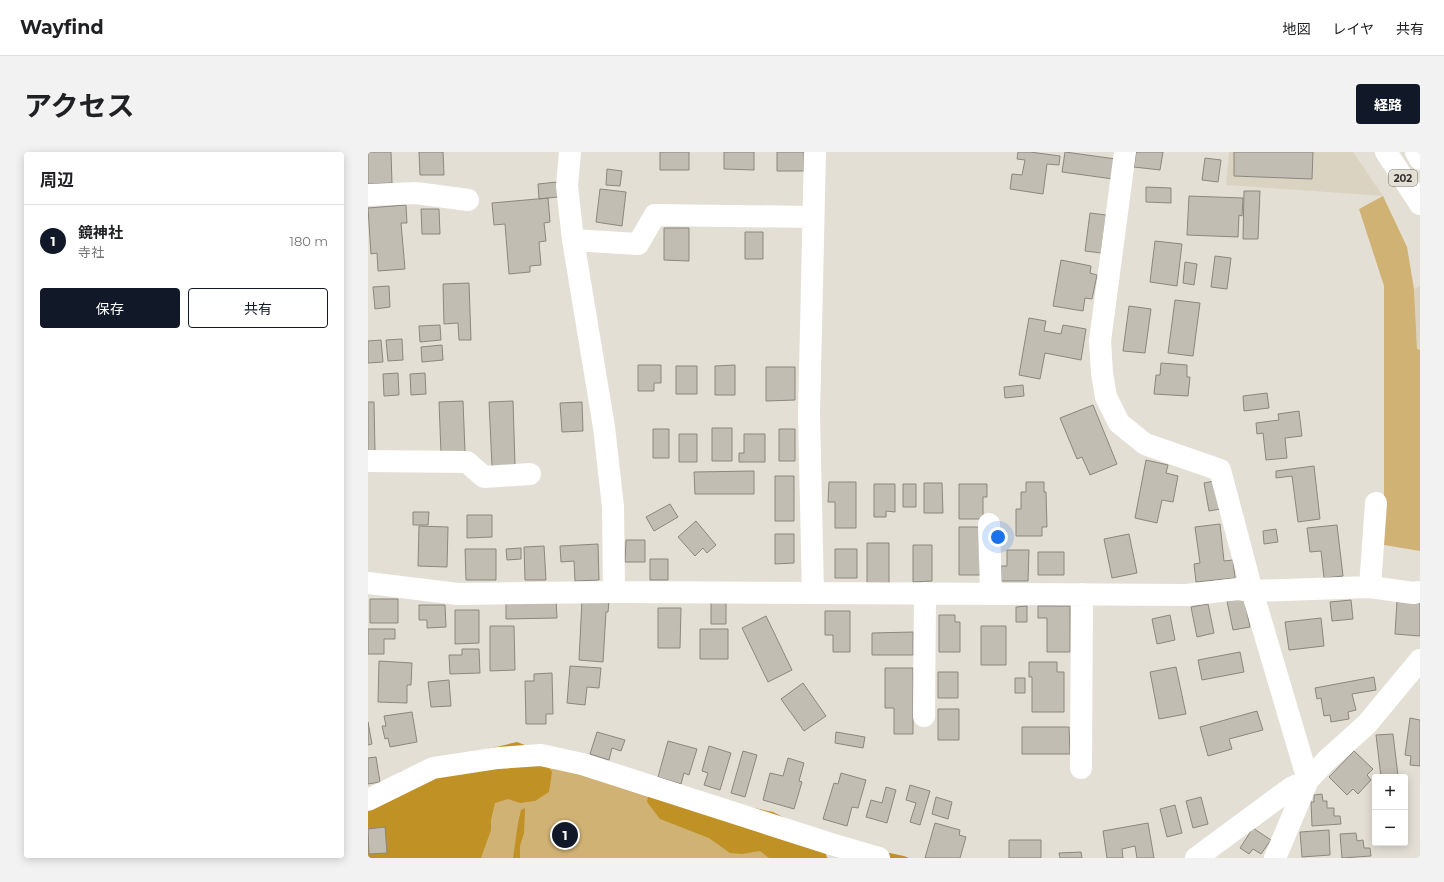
<!DOCTYPE html>
<html lang="ja">
<meta charset="utf-8">
<style>
:root{--surface:#fff;--page:#f2f2f2;--text:#202124;--muted:#757577;--line:#e0e0e0;--accent:#111827}
body{margin:0;font-family:Montserrat,"Noto Sans JP",sans-serif;background:var(--page);color:var(--text)}
.controls{position:absolute;right:12px;bottom:12px;display:grid;overflow:hidden;border-radius:4px;box-shadow:0 2px 10px #0003}
.controls button{width:36px;height:36px;display:grid;place-items:center;padding:0;border:0;border-bottom:1px solid var(--line);background:var(--surface);color:var(--text);font:20px sans-serif}
.you{position:absolute;left:630px;top:385px;width:14px;height:14px;margin:-10px;border:3px solid #fff;border-radius:50%;background:#1a73e8;box-shadow:0 0 0 6px #1a73e833}
.badge{display:grid;place-items:center;width:26px;height:26px;border-radius:50%;background:var(--accent);color:#fff;font-size:13px;font-weight:700}
.pin{position:absolute;translate:-50% -50%;border:2px solid #fff;box-shadow:0 1px 4px #0006}
.list{margin:0;padding:0;list-style:none}
h2{display:flex;justify-content:space-between;align-items:center;height:52px;margin:0;padding:0 16px;font-size:17px}
h2 small{font-size:13px;font-weight:400;color:var(--muted)}
.list li{display:grid;grid-template-columns:26px 1fr auto;gap:12px;align-items:center;box-sizing:border-box;height:72px;padding:0 16px;border-top:1px solid var(--line)}
.list b{display:block;font-size:15px;white-space:nowrap}
.list p{margin:0;font-size:13px;white-space:nowrap;color:var(--muted)}
.list em{font-size:13px;font-style:normal;color:var(--muted)}
.actions{display:flex;gap:8px;padding:12px 16px}
.actions a{flex:1;padding:9px 0;border:1px solid var(--accent);border-radius:4px;text-align:center;font-size:14px;color:var(--accent)}
.actions .main{background:var(--accent);color:#fff}
.map{position:relative;flex:none;width:1052px;height:706px;overflow:hidden;border-radius:4px}
header{display:flex;align-items:center;gap:24px;box-sizing:border-box;height:56px;padding:0 20px;background:var(--surface);border-bottom:1px solid var(--line)}
header strong{font-size:19px}
nav{display:flex;gap:22px;margin-inline-start:auto;font-size:14px}
.intro{display:flex;align-items:center;justify-content:space-between;box-sizing:border-box;height:96px;padding:0 24px}
h1{margin:0;font-size:28px}
.button{padding:10px 18px;border-radius:4px;background:var(--accent);color:#fff;font-size:14px;font-weight:700}
main{display:flex;gap:24px;padding:0 24px}
aside{flex:1;background:var(--surface);border-radius:4px;box-shadow:0 2px 10px #0003}
.map>svg:first-child{display:block}
.built{fill:#dbd3c2}
.green{fill:#d1b275}
.forest{fill:#c09124}
.building{fill:#c2bdb3;stroke:#8b877d}
.lines{fill:none;stroke-linecap:round;stroke-linejoin:round}
.minor{stroke:#fff;stroke-width:22}
.highway{stroke:#fff;stroke-width:22}
.labels{text-anchor:middle;stroke-width:3;stroke-linejoin:round;paint-order:stroke}
.shield{fill:#e4dfd5;stroke:#68655f;stroke-width:1}
.shield-label{font-size:10px;font-weight:bold;fill:#33312d}
</style>
<header>
<strong>Wayfind</strong>
<nav><a>地図</a><a>レイヤ</a><a>共有</a></nav>
</header>
<div class="intro"><h1>アクセス</h1><a class="button">経路</a></div>
<main>
<aside>
<h2>周辺<small></small></h2>
<ul class="list">
<li><span class="badge">1</span><div><b>鏡神社</b><p>寺社</p></div><em>180 m</em></li>
</ul>
<div class="actions"><a class="main">保存</a><a>共有</a></div>
</aside>
<div class="map">
<svg width="1052" height="706" viewBox="0 0 1052 706">
<rect width="100%" height="100%" fill="#e4dfd5"/>
<path class="built" d="M861 0H985L1015 44 858 33Z
M1052 134V198H1049L1046 137Z"/>
<path class="green" d="M1015 44 1039 95 1046 137 1049 197 1052 198V399L1016 393V134L991 57Z
M195 616 461 706H96L129 617Z"/>
<path class="forest" d="M149 590 167 597 184 620 181 640 167 649 152 651 140 647 127 651 123 668V678L113 706H0V639L16 633 32 620 46 614Z
M295 631 318 634 372 653 405 660 453 684 459 706H401L392 699 374 702 362 701 341 686 292 667 279 650 281 639Z
M157 656 156 681 152 694V706H145L150 671 153 658Z
M512 699 536 704 541 706H476Z"/>
<path class="building" d="M0 0H23L24 31 0 32Z
M51 0H75L76 23H52Z
M292 0H321V18H292Z
M356 0H386V18L356 17Z
M409 0H436V19H409Z
M650 0H662L692 4 691 13 679 12 675 42 642 37 644 22 654 23 657 8 649 7Z
M697 0 748 7 745 27 694 20Z
M768 0H795L792 18 766 15Z
M866 0H945L944 27 866 24Z
M837 6 853 8 850 30 834 28Z
M239 17 254 19 252 34 238 33Z
M189 30 190 45 171 47 170 32Z
M778 35 803 36V51L778 50Z
M232 37 258 40 254 74 228 70Z
M876 39H892L890 87H875Z
M821 44 875 46 874 64 871 63 870 85 819 83Z
M180 46 182 70 176 71 178 89 171 90 173 113 162 114V120L141 122 137 72 126 73 124 51Z
M38 53 39 71H33L37 117 10 119 9 101 3 102 0 56Z
M53 57H71L72 82H54Z
M722 61 738 63 733 101 717 99Z
M296 76H321V109L296 108Z
M377 80H395V107H377Z
M787 89 814 92 809 134 782 130Z
M847 104 863 106 859 137 843 135Z
M693 108 723 114 722 121 729 123 724 147 717 146 715 159 685 154Z
M817 110 829 112 826 133 815 131Z
M101 131 103 188H91L90 171 76 172 75 132Z
M21 134 22 155 7 157 5 135Z
M807 148 832 151 825 204 800 201Z
M761 154 783 157 777 201 755 199Z
M661 166 678 169 676 179 693 182 695 173 718 177 713 208 677 201 672 227 651 223Z
M72 173 73 188 52 190 51 174Z
M34 187 35 208 20 209 18 188Z
M13 188 15 210 0 211V189Z
M74 193 75 208 54 210 53 195Z
M793 211 819 213V225H822L820 244 786 242 788 223H792Z
M270 213H293V231H286V239H270Z
M367 213V243H347V214Z
M308 214H329V242H308Z
M398 215H427V248L398 249Z
M30 221 31 243 16 244 15 222Z
M57 221 58 242 43 243 42 222Z
M655 233 656 244 637 246 636 235Z
M899 241 901 256 876 259 875 244Z
M95 249 97 300 73 301 71 250Z
M145 249 147 313 124 314 121 250Z
M0 250H6L7 299H0Z
M214 250 215 279 194 280 192 251Z
M725 253 749 312 722 323 714 305 709 307 692 266Z
M931 259 934 284 917 286 919 306 898 308 895 281 889 282 888 271 911 268 910 262Z
M344 276H364V309H344Z
M285 277H301V306H285Z
M411 277H427V309H411Z
M311 282H329V310H311Z
M376 282H397V310H371V301H376Z
M778 308 800 313 798 321 810 324 805 350 794 348 789 371 767 366Z
M946 314 952 367 930 370 924 324 908 326V319Z
M386 319V342H327L326 320Z
M407 324H426V369H407Z
M846 329 852 357 841 359 836 331Z
M461 330H488V376H467V350H460Z
M658 330H676V340H678L679 375H674V384H648V357H653V340H658Z
M556 331H574L575 361H556Z
M506 332H527V360L518 359V365H506Z
M535 332H548V355H535Z
M591 332H619V345H615V367H591Z
M302 352 310 365 286 379 278 365Z
M45 360H61L60 373H45Z
M99 363H124V385L99 386Z
M328 369 348 393 339 401 335 396 327 404 310 385Z
M852 372 856 409 865 408 867 426 828 430 826 412 832 411 827 375Z
M969 373 975 424 956 426 953 399 942 400 939 376Z
M51 374 80 375 79 415 50 414Z
M591 375H612V423H591Z
M908 377 910 390 896 392 895 379Z
M407 382H426V411L407 412Z
M761 382 769 421 744 426 736 387Z
M258 388H277V410H257Z
M499 391H521V431H499Z
M230 392 231 428 207 429 206 409 193 410 192 394Z
M545 393H564V429L545 430Z
M176 394 178 428H157L156 395Z
M153 396V407L139 408 138 397Z
M97 397H128V428H98Z
M467 397H489V426H467Z
M639 398H661L660 429H633V414H639Z
M670 400H696V423H670Z
M282 407H300V428H282Z
M876 445 882 475 865 478 859 449Z
M2 447H30V471H2Z
M188 448 189 466 138 467V449Z
M214 448 241 449 240 460H238L235 510 211 508Z
M983 448 985 467 964 469 962 450Z
M343 449H358V472H343Z
M1029 449 1052 451V484L1027 482Z
M840 452 846 481 829 485 823 455Z
M51 453H77L78 475 59 476V468H51Z
M659 454V470H648V455Z
M670 454H702V500H679V466H670Z
M290 456H313L312 496H290Z
M87 458H111V491L87 492Z
M457 459H482V500H465V483H457Z
M571 463H587V470H592V500H571Z
M802 463 807 488 789 492 784 467Z
M398 464 424 518 400 530 374 476Z
M953 466 956 494 921 498 917 470Z
M122 474H146L147 518 122 519Z
M613 474H638V513H613Z
M0 477H27V487H16V502H0Z
M332 477H360V507H332Z
M545 480V503H504V481Z
M94 497H111L112 521 82 522 81 503H94Z
M872 500 876 520 834 528 830 508Z
M11 509 44 511 43 533H39V551L10 550Z
M661 510H689V520H696V560H664V525H661Z
M202 514 233 516 231 536 219 535 217 553 199 551Z
M808 515 818 562 791 567 782 520Z
M517 516H545V582H526V556H517Z
M570 520H590V546H570Z
M184 521 185 562H178V572H158L157 529H166V522Z
M1006 525 1008 538 984 542 988 558 980 560 981 567 963 570 962 563 956 564 953 546 949 547 947 536Z
M647 526H657V541H647Z
M81 528 83 554 63 555 60 530Z
M435 531 458 564 436 579 413 547Z
M570 557H591V588H570Z
M889 559 895 578 861 587 864 597 840 604 832 575Z
M44 560 49 590 22 595 20 586 17 587 14 574H18L16 564Z
M1042 566 1052 568V614L1042 613 1043 604 1037 603Z
M0 570 4 592 0 593Z
M654 575H701L702 602H654Z
M229 580 257 588 253 599 244 596 241 608 222 602Z
M468 580 497 585 495 596 467 591Z
M1025 582 1030 624 1013 625 1008 583Z
M300 589 329 597 321 623 316 621 313 632 290 625Z
M341 594 363 601 352 638 336 633 340 621 334 619Z
M375 599 389 603 377 645 363 641Z
M986 599 1005 617 999 623 1003 628 990 642 985 637 979 643 961 625Z
M8 605 12 630 0 632V606Z
M420 606 436 611 431 629 434 630 426 657 395 648 402 621 415 624Z
M473 621 498 628 490 656 484 655 479 674 455 667 466 631 470 632Z
M542 633 562 639 552 673 542 670 548 651 538 648Z
M518 635 528 638 519 671 498 665 503 648 514 651Z
M954 642 955 649H959V656H966V664H972L973 672 944 674 943 650H946V643Z
M568 645 584 650 580 667 564 662Z
M833 645 840 672 825 676 818 649Z
M807 653 814 681 799 685 792 657Z
M567 671 592 678 591 683 598 685 592 706H557Z
M780 671 786 706H769L767 694 754 697 755 706H739L735 679Z
M17 675 19 701 1 702 0 677Z
M885 676 903 688 893 702 885 697 881 702 872 696Z
M961 678 962 703 934 705 932 680Z
M988 681 989 689 995 688 996 696H1002L1003 704 974 706 972 682Z
M641 688H673V706H641Z
M713 700 714 706H692L691 701Z"/>
<g class="lines">
<path class="minor" d="M202 0 199 34 205 88 236 275 245 355 246 440
M757 0 732 189 734 221 738 245 751 271 777 292 852 318 884 439 940 628 907 706
M0 43 48 41 100 48
M205 88 270 92 287 63 445 65
M0 309 99 310 116 325 162 322
M621 372 623 442
M0 431 90 442 246 440 819 443 870 437 884 439 1002 435 1045 441 1052 440
M1002 435 1008 351
M445 441 441 263 447 0
M556 564 557 441
M713 616 714 442
M0 648 65 616 130 606 173 603 214 612 463 692 511 706
M828 706 923 636 940 628 959 608 999 572 1052 508"/>
<path class="highway" d="M1018 0 1052 52
M1048 0 1052 7"/>
</g>
<g class="labels">
<rect class="shield" x="1021" y="18" width="28" height="16" rx="3"/>
<g class="shield-label">
<text x="1035" y="30">202</text>
</g>
</g>
</svg>
<div class="controls">
<button>+</button>
<button>−</button>
</div>
<div class="you"></div>
<div class="pin badge" style="left:197px;top:683px">1</div>
</div>
</main>
